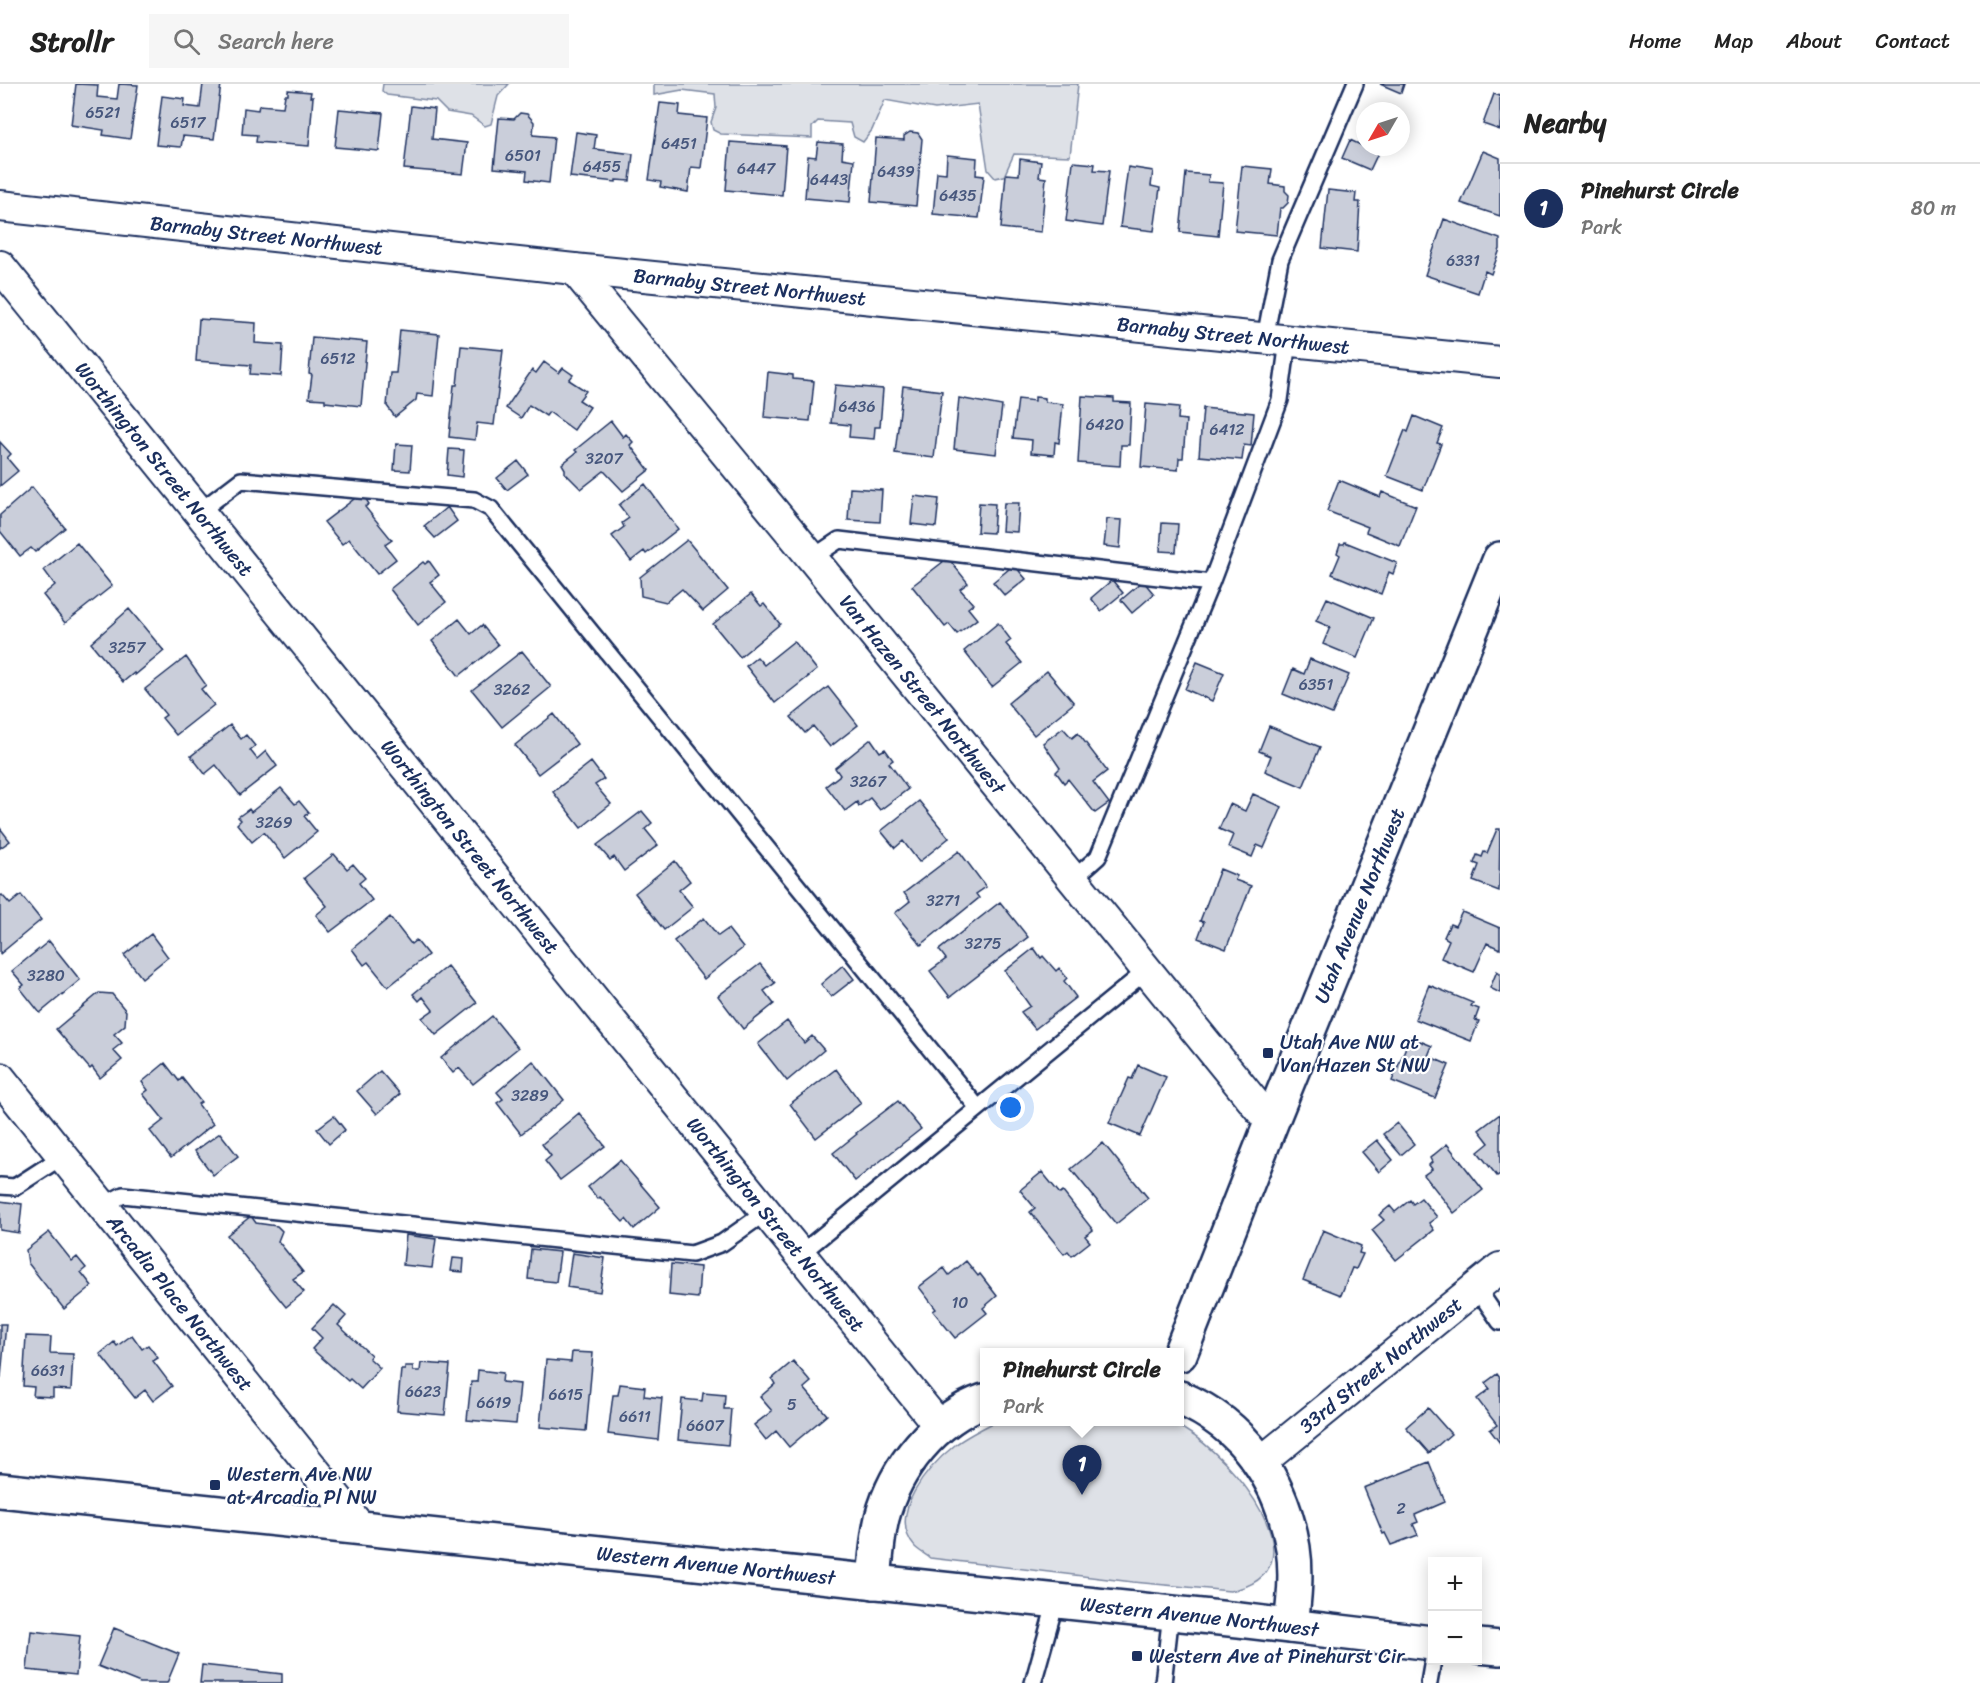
<!DOCTYPE html>
<meta charset="utf-8">
<style>
:root{--surface:#fff;--page:#f6f6f6;--text:#222;--muted:#767676;--line:#e0e0e0;--accent:#1b2f5e}
body{margin:0;font-family:Sriracha,sans-serif;background:var(--page);color:var(--text)}
.controls{position:absolute;right:18px;bottom:18px;display:grid;overflow:hidden;border-radius:0px;box-shadow:0 3px 15px #0003}
.controls button{width:54px;height:54px;display:grid;place-items:center;padding:0;border:0;border-bottom:2px solid var(--line);background:var(--surface);color:var(--text);font:30px sans-serif}
.compass{position:absolute;left:1356px;top:18px;width:54px;height:54px;border-radius:50%;background:var(--surface);box-shadow:0 3px 15px #0003;rotate:231deg}
.you{position:absolute;left:1011px;top:1024px;width:21px;height:21px;margin:-15px;border:4px solid #fff;border-radius:50%;background:#1a73e8;box-shadow:0 0 0 9px #1a73e833}
.badge{display:grid;place-items:center;width:39px;height:39px;border-radius:50%;background:var(--accent);color:#fff;font-size:20px;font-weight:700}
.pin{position:absolute;translate:-50% -50px;filter:drop-shadow(0 2px 3px #0008)}
.pin::after{content:'';position:absolute;top:32px;width:21px;height:18px;background:inherit;clip-path:polygon(0 0,100% 0,50% 100%)}
.popup{position:absolute;left:980px;top:1264px;width:204px;height:78px;box-sizing:border-box;display:grid;place-content:center;border-radius:0px;background:var(--surface);filter:drop-shadow(0 2px 4px #0005);font-size:20px;white-space:nowrap;color:var(--muted)}
.popup b{font-size:22px;color:var(--text)}
.popup::after{content:'';position:absolute;left:50%;top:100%;margin-left:-12px;border:12px solid transparent;border-top-color:var(--surface)}
.list{margin:0;padding:0;list-style:none}
h2{display:flex;justify-content:space-between;align-items:center;height:78px;margin:0;padding:0 24px;font-size:26px}
h2 small{font-size:20px;font-weight:400;color:var(--muted)}
.list li{display:grid;grid-template-columns:39px 1fr auto;gap:18px;align-items:center;box-sizing:border-box;height:90px;padding:0 24px;border-top:2px solid var(--line)}
.list b{display:block;font-size:22px;white-space:nowrap}
.list p{margin:0;font-size:20px;white-space:nowrap;color:var(--muted)}
.list em{font-size:20px;font-style:normal;color:var(--muted)}
.icon{flex:none;width:33px;height:33px;fill:none;stroke:currentColor;stroke-width:2;stroke-linecap:round;stroke-linejoin:round}
.map{position:relative;flex:none;width:1500px;height:1599px;overflow:hidden}
header{display:flex;align-items:center;gap:36px;box-sizing:border-box;height:84px;padding:0 30px;background:var(--surface);border-bottom:2px solid var(--line)}
header strong{font-size:28px}
nav{display:flex;gap:33px;margin-inline-start:auto;font-size:21px}
.search{width:420px;height:54px;background:var(--page);display:flex;align-items:center;gap:15px;box-sizing:border-box;padding:0 21px;border-radius:0px;color:var(--muted);font-size:22px}
main{display:flex}
aside{flex:1;background:var(--surface)}
.map>svg:first-child{display:block}
.green{fill:#dee1e7;stroke:#7c88a2;stroke-width:1.5}
.building{fill:#caceda;stroke:#1b2f5e;stroke-width:1.5}
.lines{fill:none;stroke-linecap:round;stroke-linejoin:round}
.lane-casing{stroke:#1b2f5e;stroke-width:20}
.street-casing{stroke:#1b2f5e;stroke-width:34}
.secondary-casing{stroke:#1b2f5e;stroke-width:38}
.lane{stroke:#fff;stroke-width:15}
.street{stroke:#fff;stroke-width:30}
.secondary{stroke:#fff;stroke-width:33}
.poi-dot{fill:#1b2f5e;stroke:#fff;stroke-width:2}
.labels{text-anchor:middle;stroke-width:4.5;stroke-linejoin:round;paint-order:stroke}
.number-label{font-size:16px;fill:#47577d}
.street-label{font-size:20px;fill:#1b2f5e;stroke:#fff}
.poi-label{font-size:20px;fill:#1b2f5e;stroke:#fff;text-anchor:start}
</style>
<header>
<strong>Strollr</strong>
<div class="search"><svg class="icon" aria-label="search" viewBox="0 0 24 24"><circle cx="10" cy="10" r="6"/><path d="M15 15l6 6"/></svg>Search here</div>
<nav><a>Home</a><a>Map</a><a>About</a><a>Contact</a></nav>
</header>
<main>
<div class="map">
<svg width="1500" height="1599" viewBox="0 0 1500 1599">
<rect width="100%" height="100%" fill="#fff"/>
<filter id="ink" filterUnits="userSpaceOnUse"><feTurbulence type="fractalNoise" baseFrequency=".0167" numOctaves="2"/><feDisplacementMap in="SourceGraphic" scale="12" xChannelSelector="R" yChannelSelector="G"/><feConvolveMatrix kernelMatrix="1 2 1 2 8 2 1 2 1" color-interpolation-filters="sRGB"/></filter>
<g filter="url(#ink)">
<path class="green" d="M383 0H509L498 12 491 40 485 42 471 32 447 28 436 17 387 11 382 7Z
M654 0H1078L1070 72 1014 70 1004 92 995 94 988 86 978 20 935 25 885 16 872 46 863 58 854 53 850 39 818 37 812 43V54L721 50 713 46 711 38 716 24 715 10 682 6 654 11Z
M995 1338C1036 1338 1077 1338 1118 1338 1134 1338 1153 1334 1169 1338 1174 1339 1180 1343 1185 1346 1230 1372 1330 1487 1230 1507L1133 1498 930 1474C925 1470 919 1467 915 1463 886 1430 929 1382 955 1361 967 1352 981 1345 995 1338Z"/>
<path class="building" d="M76 0 98 1 97 13 117 15 119 0 138 1 130 55 103 51 104 46 71 41Z
M203 0H221L214 55 183 52 181 63 156 61 162 12 185 15 184 22 200 24Z
M1380 0H1404L1401 9Z
M288 6 311 8 310 13H313L309 62 256 58 257 51 242 50 244 24 258 26 259 21 283 23 285 11H288Z
M1494 10 1500 12V46L1483 40Z
M660 19 680 21 679 31 707 34 701 84 691 83 688 108 660 103 661 98 649 96Z
M411 22 435 25 432 55 467 59 463 90 404 85Z
M339 25 383 29 379 67 335 63Z
M520 29 527 30 534 38 533 51 554 53 549 99 526 96 527 87 494 84 499 34 514 35Z
M576 48 596 51 594 65 633 70 630 97 616 96V98L570 93Z
M910 48 918 49 922 55 916 122 871 118 876 54 904 56V52Z
M1350 56 1378 69 1370 86 1342 74Z
M730 58 786 62 782 111 726 106Z
M818 58 843 60 842 74 854 76 850 118 805 114 808 72 816 73Z
M1483 67 1500 74V132L1461 119Z
M947 71 977 74 976 91 984 92 979 134 933 130 937 88 946 89Z
M1020 75 1041 78 1039 93 1046 94 1041 148 1001 144 1006 90 1019 91Z
M1073 78 1095 80 1094 86 1109 87 1102 142 1066 137Z
M1242 82 1272 85 1270 100 1285 102V107L1289 111 1288 119 1283 124H1280L1277 151 1235 147Z
M1128 83 1153 87 1151 102 1160 104 1154 147 1120 143Z
M1186 89 1209 91 1208 98 1223 99 1218 152 1180 148Z
M1328 106 1356 109 1355 118H1360L1357 168 1322 164Z
M1444 135 1500 155V165L1491 190 1485 187 1478 209 1425 191Z
M199 235 256 239 255 259 283 261 281 292 250 290 251 281 196 277Z
M400 246 439 250 433 312 417 310 416 316 395 333 387 322 390 289H396Z
M312 253 367 258 361 322 325 318V315L309 314 312 291 309 290Z
M461 262 503 266 494 341 477 339 475 356 449 353 454 301H457Z
M544 278 559 289 563 284 573 291 569 296 586 307 579 316 590 323 574 346 549 328 546 332 529 321 521 334 506 324 532 286 536 289Z
M768 288 793 291V295L814 297 810 337 764 333Z
M835 301 883 305 880 343H875L874 355 849 353 850 341 831 339Z
M903 302 942 307 934 374 895 369Z
M1082 312 1114 314V318L1131 319 1129 361H1121L1120 382 1078 379Z
M1035 313 1045 314V318L1063 320 1059 359 1055 358 1054 371 1031 369 1032 356 1013 354 1018 315 1035 317Z
M959 314 1002 322 996 370 954 365Z
M1146 320 1179 323 1178 335 1186 336 1183 374H1179L1178 386 1141 383Z
M1203 324 1254 329 1251 362 1244 361 1242 376 1199 372Z
M1414 332 1443 344 1437 359 1441 360 1423 406 1387 392 1405 346 1408 348Z
M611 337 623 353 626 350 633 358 630 361 649 386 623 407 604 387 581 405 565 389V385L562 380 577 368 575 366Z
M0 358 11 370 7 374 18 387 0 402Z
M396 360 412 361 410 387 394 386Z
M449 365 464 366 462 393 447 391Z
M518 377 528 390 507 406 497 394Z
M1339 396 1380 413 1382 408 1416 422 1400 462 1366 448 1368 443 1327 427Z
M645 400 678 445 646 470 644 467 631 477 612 452 624 443 622 439 629 434 619 421Z
M32 403 65 444 35 468 31 464 20 472 0 447V431Z
M850 404 882 406 880 438 848 436Z
M362 409 369 420 365 423 392 456 385 461 396 475 377 490 349 455 342 460 324 438Z
M914 412 939 415 936 443 911 440Z
M979 419 995 420 993 449 977 448Z
M1004 419H1019L1017 448 1002 447Z
M447 423 457 437 435 454 424 442Z
M1107 435 1122 436 1120 464 1104 462Z
M1162 439 1178 440 1176 468 1160 467Z
M687 456 728 506 703 527 682 505 666 518 641 512 640 493Z
M1345 458 1397 479 1393 490 1389 488 1381 510 1332 490 1340 471 1337 469 1340 460H1344Z
M77 459 112 502 65 539 43 511 55 501 44 486Z
M948 474 968 499 960 505 973 520 968 524 977 535 957 550 949 540 945 543 912 502Z
M429 477 439 491 430 498 446 518 418 541 390 505 423 478 425 480Z
M1014 481 1026 495 1005 512 993 498Z
M1112 496 1123 509 1101 527 1091 514Z
M1143 497 1154 510 1132 529 1121 516Z
M751 510 761 522 764 520 780 540 740 573 713 540Z
M1327 514 1374 534 1357 574 1323 560 1330 543 1316 537Z
M129 525 164 567 135 591 134 589 123 598 91 559Z
M459 535 471 550 482 541 498 561 459 592 432 557Z
M998 539 1011 556 1006 560 1022 579 992 603 964 567Z
M794 557 817 586 775 619 746 582 757 573 764 581Z
M522 567 551 603 502 643 472 606Z
M186 573 206 601 201 605 214 621 176 651 162 634 166 631 145 605Z
M1310 575 1349 591 1332 630 1283 610 1293 585 1304 590Z
M1197 578 1224 589 1212 617 1185 605Z
M1047 587 1074 619 1034 651 1008 619Z
M828 603 858 641 830 663 813 642 805 649 791 633Z
M554 630 577 660 538 690 515 661Z
M230 641 241 655 246 651 255 662 250 666 257 675 266 667 277 682 240 711 216 681 205 690 191 672Z
M1269 642 1320 663 1303 703 1265 687 1271 672 1259 667Z
M1063 644 1072 654 1078 649 1107 687 1093 698 1109 719 1095 729 1068 695 1064 699 1056 688 1060 684 1043 659Z
M871 655 880 668 885 665 893 676 889 679 908 705 880 726 870 714 859 722 857 718 845 727 826 702 840 691 835 684Z
M591 678 604 695 595 701 611 720 581 744 553 708Z
M281 704 295 720 299 717 309 729 304 732 317 748 285 774 264 748 252 758 237 740 241 736 238 733 249 725 251 728Z
M1253 710 1282 723 1264 764 1257 761 1252 773 1228 763 1233 751 1219 745 1230 720 1245 727Z
M919 717 949 754 919 778 903 757 895 764 881 747Z
M642 727 652 739 645 745 658 761 624 787 614 773 610 776 597 761Z
M0 744 10 757 0 764Z
M1497 745H1500L1499 807 1473 797 1479 781 1474 779 1477 771 1482 773 1484 768 1487 769Z
M959 767 986 803 976 810 979 814 921 861 895 829 910 817 904 809Z
M334 770 347 785 353 780 365 794 359 799 372 816 330 848 316 831 327 822 304 794Z
M675 777 690 797 679 806 693 823 664 846 635 809Z
M1220 785 1237 792 1235 796 1251 802 1226 865 1198 854 1204 838 1200 837Z
M2 811 10 820 21 811 41 836 0 870V812Z
M1000 818 1028 853 950 913 930 887 946 875 939 866Z
M1462 828 1500 844V865L1487 859 1474 888 1441 874 1449 856 1444 853 1450 840 1455 842Z
M390 833 411 860 416 856 428 871 388 903 368 878 364 881 352 865Z
M704 834 718 852 728 845 743 864 704 895 674 857Z
M151 850 168 873 142 894 124 871Z
M49 857 80 896 40 929 20 904 24 901 12 887Z
M1034 864 1041 874 1043 872 1056 887 1059 884 1067 894 1064 897 1076 913 1035 945 1021 928 1030 922 1005 887Z
M760 880 775 899 764 907 774 920 743 945 718 912Z
M843 881 854 895 831 913 821 900Z
M447 882 477 919 436 951 422 934 433 926 423 913 419 917 413 910Z
M1497 887 1500 889V909L1490 904Z
M1429 901 1473 919 1471 922 1479 925 1475 936 1479 937 1471 957 1415 935Z
M99 909 112 910 126 927 125 941 114 950 122 959 113 966 122 976 100 994 92 983 90 985 56 945Z
M492 932 518 964 473 1000 459 984 453 989 441 974Z
M787 937 804 959 812 952 824 966 787 997 758 960Z
M1410 953 1432 962 1428 972 1449 981 1435 1014 1392 997Z
M533 977 564 1016 521 1050 497 1019 503 1015 497 1008Z
M165 979 179 997 182 994 201 1018 198 1020 213 1040 171 1074 150 1047 164 1036 143 1010 148 1006 142 998Z
M1138 981 1166 993 1140 1052 1109 1039 1129 994 1132 995Z
M836 985 861 1019 816 1054 790 1020Z
M380 987 400 1010 377 1030 357 1007Z
M898 1017 921 1045 855 1097 833 1069 857 1050 856 1049Z
M579 1029 605 1062 560 1096 545 1077 551 1072 542 1060Z
M1500 1030V1090L1497 1092 1478 1068 1489 1059 1479 1046Z
M334 1032 345 1046 329 1060 317 1045Z
M1397 1039 1414 1060 1401 1071 1383 1050Z
M220 1049 238 1072 213 1091 195 1067Z
M1377 1056 1393 1076 1379 1088 1362 1068Z
M1103 1059 1148 1114 1116 1140 1071 1085Z
M1447 1060 1483 1106 1454 1129 1424 1091 1432 1085 1429 1081 1432 1078 1430 1074Z
M620 1076 660 1123 634 1145 626 1135 623 1138 600 1113 598 1115 588 1103Z
M1042 1088 1060 1110 1063 1108 1093 1146 1085 1152 1090 1158 1072 1172 1068 1167 1064 1170 1030 1128 1035 1124 1020 1106Z
M1421 1114 1437 1133 1429 1139 1434 1146 1396 1176 1372 1146 1384 1136 1379 1131 1390 1122 1395 1128 1410 1116 1413 1120Z
M0 1117 22 1120 19 1149 0 1146Z
M251 1132 256 1139 277 1142 282 1147 278 1157 303 1188 293 1195 304 1208 286 1223 227 1151Z
M1323 1146 1361 1162 1359 1169 1363 1170 1356 1185 1352 1184 1341 1211 1303 1196Z
M49 1148 72 1177 77 1173 86 1184 81 1188 92 1202 64 1225 28 1179 26 1166Z
M406 1151 436 1155 432 1184 403 1181Z
M531 1165 560 1168 556 1198 528 1195Z
M572 1169 605 1174 600 1208 567 1203Z
M453 1174 464 1175 463 1188 451 1187Z
M966 1177 978 1192 980 1190 997 1212 983 1224 987 1229 955 1254 933 1227 936 1225 919 1203 944 1184 949 1191Z
M671 1180 700 1183 698 1214 669 1211Z
M334 1221 346 1232 338 1241 371 1271 369 1274 380 1284 361 1305 350 1295 348 1297 312 1265 322 1254 312 1244Z
M0 1240H6L1 1293H0Z
M132 1251 142 1265 148 1261 158 1274 153 1277 172 1302 153 1317 145 1306 135 1314 100 1270 114 1258 117 1262Z
M26 1252 51 1253 50 1269 73 1270 71 1306 53 1305V1313L33 1312 34 1303 23 1302Z
M572 1268 593 1269 586 1347 540 1343 546 1276 571 1278Z
M793 1277 811 1298 804 1304 827 1331 789 1363 776 1347 766 1356 754 1341 772 1327 760 1313 775 1300 772 1295Z
M421 1279 450 1281 445 1331 397 1327 401 1286H405V1282H413V1287H420Z
M478 1286 503 1289 502 1298 520 1300 516 1340 467 1336 471 1298H477Z
M1497 1290 1500 1294V1359L1490 1346 1497 1341 1477 1315 1490 1305 1485 1299Z
M620 1300 645 1303 644 1312 662 1314 658 1356 608 1350 613 1311H618Z
M703 1309 725 1311 724 1325H731L728 1361 678 1356 682 1315 702 1317Z
M1428 1324 1451 1350 1429 1369 1406 1343Z
M1429 1378 1445 1418 1415 1431 1418 1438 1413 1440 1418 1451 1391 1461 1385 1449 1383 1450 1364 1404Z
M114 1544 179 1570 167 1599H140L98 1582Z
M31 1547 80 1552 76 1591 27 1586Z
M202 1581 282 1590V1599H200Z"/>
<g class="lines">
<defs>
<path id="lane" d="M1265 254 1280 176 1355 0
M199 428 241 396 474 416 491 425 978 1024
M812 474 839 456 1211 499
M1072 796 1098 773 1211 499 1280 316 1288 257
M0 1102 15 1103 63 1072
M102 1122 123 1111 692 1170 722 1159 766 1128
M800 1170 1146 887
M1476 1203 1500 1238
M1033 1599 1056 1517
M1163 1599 1171 1529
M1429 1599 1433 1576"/>
<g id="street">
<path id="s1" d="M0 122 574 185 1500 278"/>
<path id="s2" d="M0 182 940 1343"/>
<path id="s3" d="M574 185 812 474 1271 1039"/>
<path id="s4" d="M0 994 360 1443"/>
<path id="s5" d="M1261 1378 1500 1184"/>
</g>
<g id="secondary">
<path id="s6" d="M1180 1270 1271 1039 1500 475"/>
<path d="M1180 1314C1244 1341 1282 1396 1293 1464 1297 1490 1294 1516 1291 1542"/>
<path id="s7" d="M0 1406 1239 1536 1432 1559"/>
<path d="M874 1498C876 1476 877 1455 882 1434 895 1384 935 1334 984 1317"/>
<path d="M1478 1562 1500 1564"/>
</g>
</defs>
<use href="#lane" class="lane-casing"/>
<use href="#street" class="street-casing"/>
<use href="#secondary" class="secondary-casing"/>
<use href="#lane" class="lane"/>
<use href="#street" class="street"/>
<use href="#secondary" class="secondary"/>
</g>
</g>
<g class="poi-dot">
<rect x="1262" y="963" width="12" height="12" rx="3"/>
<rect x="209" y="1395" width="12" height="12" rx="3"/>
<rect x="1131" y="1566" width="12" height="12" rx="3"/>
</g>
<g class="labels">
<g class="number-label">
<text x="103" y="34">6521</text>
<text x="188" y="44">6517</text>
<text x="679" y="65">6451</text>
<text x="523" y="77">6501</text>
<text x="602" y="88">6455</text>
<text x="756" y="90">6447</text>
<text x="896" y="93">6439</text>
<text x="829" y="101">6443</text>
<text x="958" y="117">6435</text>
<text x="1463" y="182">6331</text>
<text x="338" y="280">6512</text>
<text x="857" y="328">6436</text>
<text x="1105" y="346">6420</text>
<text x="1227" y="351">6412</text>
<text x="604" y="380">3207</text>
<text x="127" y="569">3257</text>
<text x="1316" y="606">6351</text>
<text x="512" y="611">3262</text>
<text x="868" y="703">3267</text>
<text x="274" y="744">3269</text>
<text x="943" y="822">3271</text>
<text x="983" y="865">3275</text>
<text x="46" y="897">3280</text>
<text x="530" y="1017">3289</text>
<text x="960" y="1224">10</text>
<text x="48" y="1292">6631</text>
<text x="423" y="1313">6623</text>
<text x="566" y="1316">6615</text>
<text x="494" y="1324">6619</text>
<text x="792" y="1326">5</text>
<text x="635" y="1338">6611</text>
<text x="705" y="1347">6607</text>
<text x="1401" y="1430">2</text>
</g>
<g class="street-label">
<text dy="7" stroke="none"><textPath href="#s1" startOffset="268">Barnaby Street Northwest</textPath></text>
<text dy="7" stroke="none"><textPath href="#s1" startOffset="754">Barnaby Street Northwest</textPath></text>
<text dy="7" stroke="none"><textPath href="#s1" startOffset="1240">Barnaby Street Northwest</textPath></text>
<text dy="7" stroke="none"><textPath href="#s2" startOffset="261">Worthington Street Northwest</textPath></text>
<text dy="7" stroke="none"><textPath href="#s3" startOffset="550">Van Hazen Street Northwest</textPath></text>
<text dy="7" stroke="none"><textPath href="#s2" startOffset="747">Worthington Street Northwest</textPath></text>
<text dy="7" stroke="none"><textPath href="#s6" startOffset="483">Utah Avenue Northwest</textPath></text>
<text dy="7" stroke="none"><textPath href="#s2" startOffset="1233">Worthington Street Northwest</textPath></text>
<text dy="7" stroke="none"><textPath href="#s4" startOffset="288">Arcadia Place Northwest</textPath></text>
<text dy="7" stroke="none"><textPath href="#s5" startOffset="154">33rd Street Northwest</textPath></text>
<text dy="7" stroke="none"><textPath href="#s7" startOffset="720">Western Avenue Northwest</textPath></text>
<text dy="7" stroke="none"><textPath href="#s7" startOffset="1206">Western Avenue Northwest</textPath></text>
</g>
<g class="poi-label">
<text x="1280" y="965">Utah Ave NW at<tspan x="1280" dy="23">Van Hazen St NW</tspan></text>
<text x="227" y="1397">Western Ave NW<tspan x="227" dy="23">at Arcadia Pl NW</tspan></text>
<text x="1149" y="1579">Western Ave at Pinehurst Cir</text>
</g>
</g>
</svg>
<div class="controls">
<button>+</button>
<button>−</button>
</div>
<svg class="compass" viewBox="-18 -18 36 36"><path d="M0-13l5 13h-10z" fill="#e53935"/><path d="M0 13l5-13h-10z" fill="#767676"/></svg>
<div class="you"></div>
<div class="pin badge" style="left:1082px;top:1411px">1</div>
<div class="popup"><b>Pinehurst Circle</b>Park</div>
</div>
<aside>
<h2>Nearby<small></small></h2>
<ul class="list">
<li><span class="badge">1</span><div><b>Pinehurst Circle</b><p>Park</p></div><em>80 m</em></li>
</ul>
</aside>
</main>
